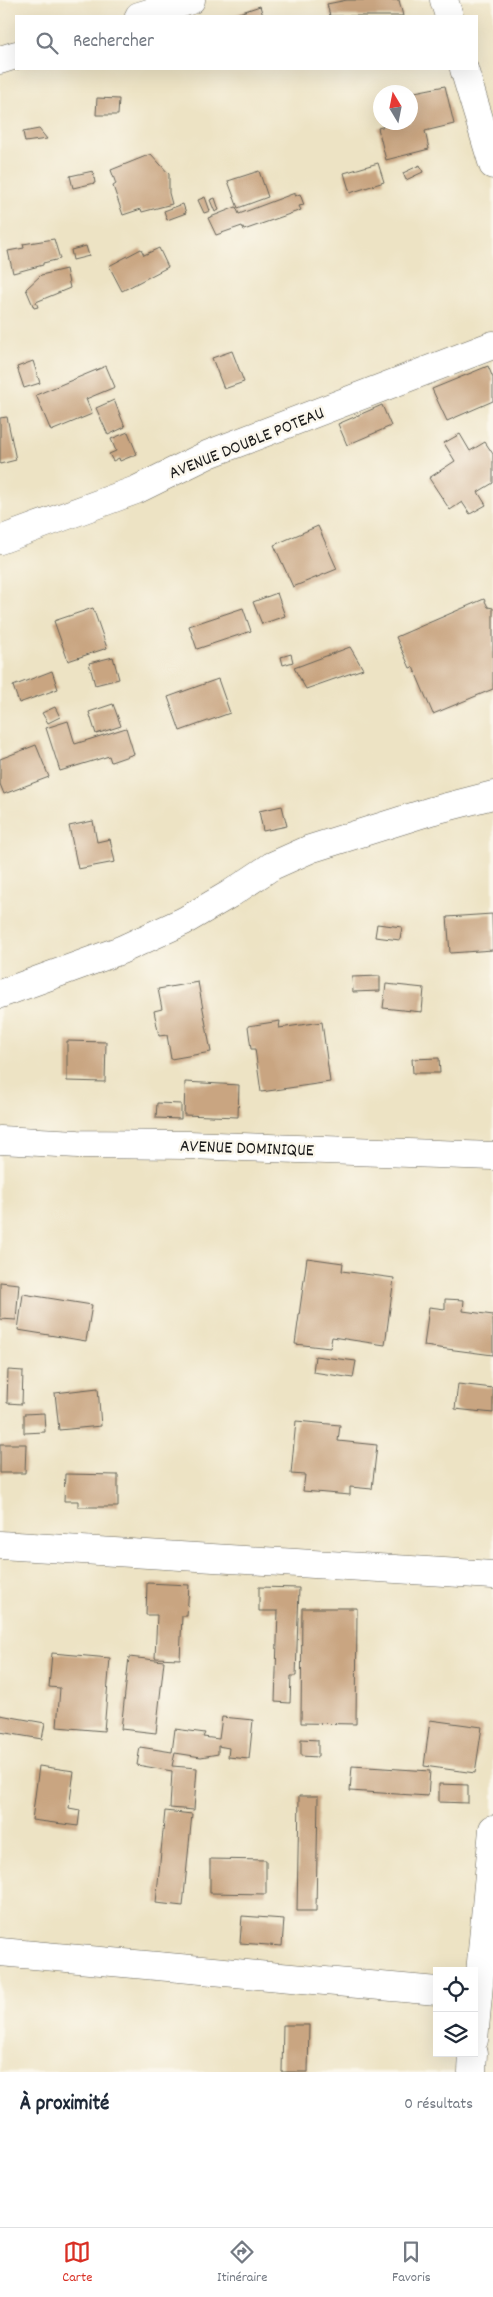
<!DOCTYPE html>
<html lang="fr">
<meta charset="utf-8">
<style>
:root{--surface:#fff;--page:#f2f2f3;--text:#1f2937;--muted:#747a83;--line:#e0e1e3;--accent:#d93025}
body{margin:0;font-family:Dekko,sans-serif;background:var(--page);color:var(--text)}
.controls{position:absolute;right:15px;bottom:15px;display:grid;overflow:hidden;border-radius:0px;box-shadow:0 5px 20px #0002}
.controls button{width:45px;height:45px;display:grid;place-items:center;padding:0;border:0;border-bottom:1px solid var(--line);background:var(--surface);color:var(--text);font:25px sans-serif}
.compass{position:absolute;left:373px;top:85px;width:45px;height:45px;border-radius:50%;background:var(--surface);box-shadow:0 5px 20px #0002;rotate:350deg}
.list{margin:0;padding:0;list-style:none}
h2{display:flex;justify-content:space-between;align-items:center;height:65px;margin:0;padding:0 20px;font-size:21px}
h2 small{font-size:16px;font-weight:400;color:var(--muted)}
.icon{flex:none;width:28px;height:28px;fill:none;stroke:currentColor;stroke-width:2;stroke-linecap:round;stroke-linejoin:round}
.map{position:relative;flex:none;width:493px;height:2072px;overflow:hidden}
.search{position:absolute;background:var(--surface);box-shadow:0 5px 20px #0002;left:15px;right:15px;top:15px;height:55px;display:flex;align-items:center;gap:12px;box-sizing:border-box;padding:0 18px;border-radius:0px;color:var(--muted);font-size:19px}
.sheet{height:155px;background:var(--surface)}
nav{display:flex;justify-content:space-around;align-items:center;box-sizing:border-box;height:70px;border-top:1px solid var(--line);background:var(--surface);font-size:14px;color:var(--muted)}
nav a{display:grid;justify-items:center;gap:2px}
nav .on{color:var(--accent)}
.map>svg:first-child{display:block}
.building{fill:#c9a581}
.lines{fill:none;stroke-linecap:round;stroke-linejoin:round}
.street-casing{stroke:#656257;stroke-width:29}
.street{stroke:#fff;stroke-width:28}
.labels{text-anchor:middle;stroke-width:5;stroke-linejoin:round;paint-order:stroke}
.street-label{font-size:18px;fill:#1c1c1c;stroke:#fbf7ec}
</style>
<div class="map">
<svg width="493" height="2072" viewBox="0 0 493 2072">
<rect width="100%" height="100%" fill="#fbf7ec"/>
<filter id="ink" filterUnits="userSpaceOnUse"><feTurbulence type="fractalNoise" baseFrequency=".02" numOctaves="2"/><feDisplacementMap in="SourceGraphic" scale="10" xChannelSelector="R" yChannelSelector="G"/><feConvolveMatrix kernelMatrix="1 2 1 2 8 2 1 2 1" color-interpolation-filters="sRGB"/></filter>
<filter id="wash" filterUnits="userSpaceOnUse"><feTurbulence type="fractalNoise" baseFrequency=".0096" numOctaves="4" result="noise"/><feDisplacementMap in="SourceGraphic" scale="20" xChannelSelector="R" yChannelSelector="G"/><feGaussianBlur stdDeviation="1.12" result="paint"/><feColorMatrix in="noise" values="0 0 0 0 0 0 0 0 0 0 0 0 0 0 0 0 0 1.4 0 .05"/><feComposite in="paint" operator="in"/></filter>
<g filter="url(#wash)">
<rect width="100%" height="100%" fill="#ede3c4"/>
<g id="blocks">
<path class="building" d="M347 0H399L403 16H330L327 4Z
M260 6 263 16H230Z
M445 86 454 124 425 131 429 149 386 160 378 128 400 122H410V93Z
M97 98 119 99 118 115H96Z
M39 129 47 139 25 142 23 132Z
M151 154 169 174V193L172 204 142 212 141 209 123 215 113 186 116 184 111 170Z
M378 163 384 182 350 193 344 173Z
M420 165 423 172 406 180 403 173Z
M93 171 95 183 73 188 70 176Z
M259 171 268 197 238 208 228 181Z
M295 193V196L300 194 304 205 299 206 301 210 244 230 242 226 216 235 208 218 236 207 239 214Z
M205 197 210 211 204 213 198 200Z
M215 198 219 210 215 212 210 200Z
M183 204 186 213 167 220 164 211Z
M54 239 60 259 43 263V265L13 273 8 251 24 248 23 244Z
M86 246 89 256 73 260 71 250Z
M159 248 168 267 122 291 109 266 141 249 144 255Z
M66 269 70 288 36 302 38 307 34 308 26 289 41 275Z
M232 351 244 382 224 389 212 358Z
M33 361 40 383 24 388 17 367Z
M106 366 115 387 86 399 92 414 51 431 36 395Z
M488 366 493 378V401L447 421 432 389Z
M114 400 125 427 108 435 96 408Z
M382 405 391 426 347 445 338 424Z
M7 417 16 460 0 464V418Z
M128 432 137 454 120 461 119 458 113 461 109 454 116 451 111 439Z
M460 434 470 451 485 442 493 454V483L478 492 486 505 470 514 462 502 450 510 429 478 455 461 444 443Z
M318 526 337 569 293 587 274 545Z
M277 593 285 616 262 624 253 602Z
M484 599 488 607 493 608V689L433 714 413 667 410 668 396 637Z
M93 608 107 648 68 661 54 621Z
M243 608 251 631 197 649 189 626Z
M350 647 363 669 306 689 294 668Z
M291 654 293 662 283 665 281 657Z
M113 657 119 679 95 685 89 663Z
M52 671 58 689 19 703 13 686Z
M218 679 230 713 180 731 168 697Z
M113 704 121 726 96 734 89 712Z
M55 707 60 717 48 723 42 713Z
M68 721 75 744 126 728 134 754 111 762 109 756 60 771 46 728Z
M36 745 49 777 4 794 0 784V759Z
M282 806 287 826 263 831 259 811Z
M93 821 97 842 110 839 115 862 78 869 69 826Z
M492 914 493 950 450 953 447 917Z
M377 924 402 927 400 940 375 937Z
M380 976V991L353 992 352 977Z
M198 982 211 1052 171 1059 167 1035 159 1036 154 1011 162 1009 158 989Z
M386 984 424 988 422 1012 383 1008Z
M280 1021 279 1028 322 1022 330 1082 261 1092 255 1049H251L248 1026Z
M67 1041 106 1042 105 1082 67 1081Z
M439 1058 440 1073H413L412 1059Z
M185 1082 239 1085 238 1117 184 1115Z
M157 1103 181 1104V1119L156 1118Z
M307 1258 343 1263 342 1271 394 1278 385 1345 332 1337 330 1348 295 1344Z
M0 1282 19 1284 16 1320 0 1319Z
M23 1294 92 1305 86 1341 18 1330Z
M445 1299 464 1300 463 1311 493 1315V1355L424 1346 429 1307 445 1309Z
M315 1356 356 1361 353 1378 313 1372Z
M8 1370 23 1371 22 1404 7 1403Z
M458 1384 493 1388V1413L455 1409Z
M98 1388 101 1426 59 1430 55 1393Z
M44 1413 45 1432 24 1433V1414Z
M296 1421 340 1425 338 1441 377 1445 372 1489 350 1487V1495L303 1491 305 1475 291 1474Z
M0 1444H26L25 1473H0Z
M65 1474 118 1475V1507H78V1501H64Z
M147 1583 189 1585 187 1616H182L180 1659 155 1658 157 1615H146Z
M259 1587 299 1588 296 1676H291L290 1703 275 1702 278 1611H259Z
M302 1608H357L356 1724 301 1723Z
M52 1653 110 1658 104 1731 57 1727 60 1688 49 1687Z
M129 1657 164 1661 156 1733 121 1729Z
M0 1715 45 1723 42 1739 0 1732Z
M222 1717 253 1720 249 1759 228 1757 229 1748 218 1746V1754L201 1757 175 1753 172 1766 197 1768 194 1810 170 1808 172 1771 137 1765 140 1747 172 1752 175 1729 205 1733 203 1737 219 1739Z
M430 1720 482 1727 475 1773 424 1766Z
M301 1739 318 1740V1757L301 1756Z
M39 1766 74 1771 69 1808 80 1810 78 1826 32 1820Z
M352 1766 430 1771 428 1796 350 1791Z
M439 1784 468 1785V1803L439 1802Z
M299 1796H318L316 1911H297Z
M165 1811 192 1814 183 1906 156 1903Z
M210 1859 266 1860V1894L210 1893Z
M242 1916 284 1919 282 1946 240 1943Z
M283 2025H309L308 2072H282Z"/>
</g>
</g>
<g filter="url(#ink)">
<use href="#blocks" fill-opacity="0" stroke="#656257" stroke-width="1"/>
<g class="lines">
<defs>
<path id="street" d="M444 0 449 16
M139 16 191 0
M0 60 16 55
M464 69 493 165
M0 540 136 490 209 454 493 345
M0 994 121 950 184 921 230 894 272 866 310 849 431 811 493 795
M0 1140 78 1144 189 1145 493 1156
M0 1545 493 1575
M0 1952 437 1991
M474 2040 493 1829
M472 2072 473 2053"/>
</defs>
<use href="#street" class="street-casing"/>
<use href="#street" class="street"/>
</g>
</g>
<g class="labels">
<g class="street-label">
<text transform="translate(246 442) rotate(-22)" y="6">AVENUE DOUBLE POTEAU</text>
<text transform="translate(247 1147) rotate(2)" y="6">AVENUE DOMINIQUE</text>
</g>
</g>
</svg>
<div class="controls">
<button><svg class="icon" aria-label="locate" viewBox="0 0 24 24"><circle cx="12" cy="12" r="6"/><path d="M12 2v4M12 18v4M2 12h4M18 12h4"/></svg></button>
<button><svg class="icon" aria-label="layers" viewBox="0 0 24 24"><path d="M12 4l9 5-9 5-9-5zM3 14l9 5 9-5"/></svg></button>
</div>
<svg class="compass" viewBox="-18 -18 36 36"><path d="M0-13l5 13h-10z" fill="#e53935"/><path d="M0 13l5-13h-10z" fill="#747a83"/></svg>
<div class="search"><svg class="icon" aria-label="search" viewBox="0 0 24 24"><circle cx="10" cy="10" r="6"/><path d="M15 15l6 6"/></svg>Rechercher</div>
</div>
<section class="sheet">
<h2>À proximité<small>0 résultats</small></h2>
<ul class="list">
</ul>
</section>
<nav>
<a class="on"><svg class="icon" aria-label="map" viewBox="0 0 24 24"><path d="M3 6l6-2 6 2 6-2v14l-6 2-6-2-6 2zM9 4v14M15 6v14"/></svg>Carte</a>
<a><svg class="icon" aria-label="directions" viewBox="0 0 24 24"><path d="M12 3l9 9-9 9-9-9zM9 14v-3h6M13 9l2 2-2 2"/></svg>Itinéraire</a>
<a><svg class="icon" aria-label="saved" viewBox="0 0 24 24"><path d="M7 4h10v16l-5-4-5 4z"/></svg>Favoris</a>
</nav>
